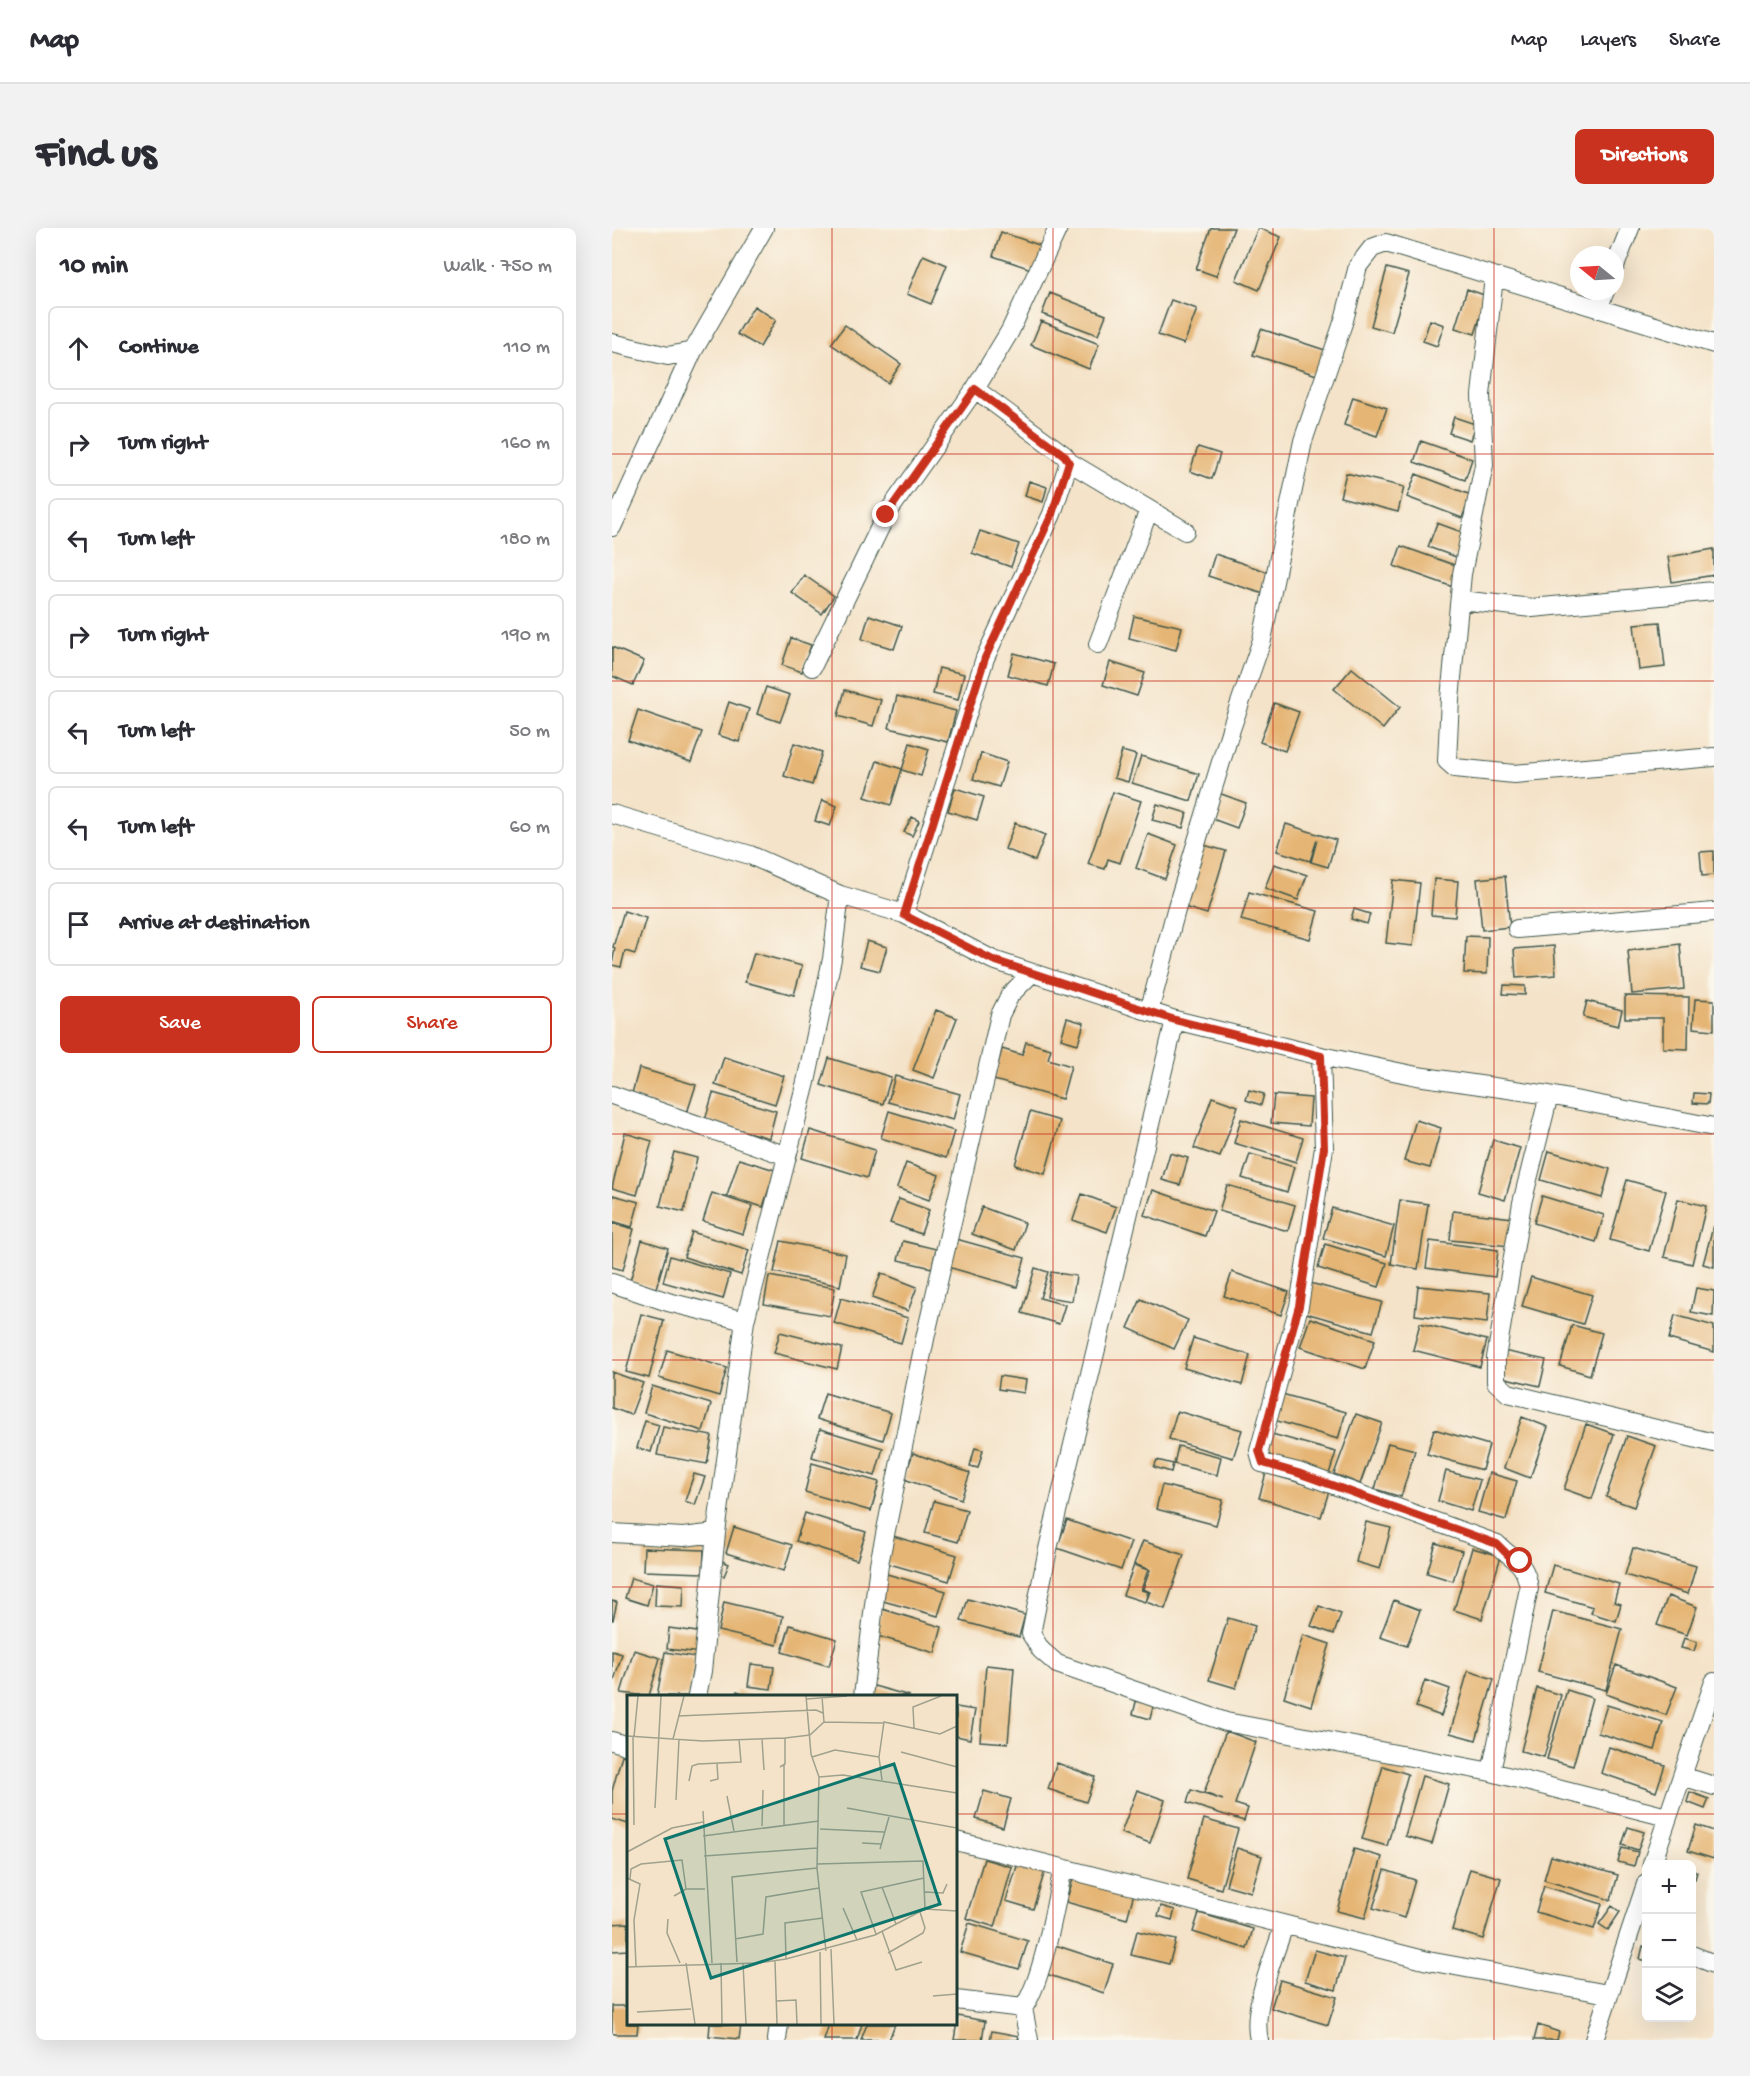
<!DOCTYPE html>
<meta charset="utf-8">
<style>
:root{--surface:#fff;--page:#f2f2f3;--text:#2b2b33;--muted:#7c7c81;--line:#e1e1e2;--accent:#c8321e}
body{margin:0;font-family:"Gochi Hand",sans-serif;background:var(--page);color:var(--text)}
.controls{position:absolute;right:18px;bottom:18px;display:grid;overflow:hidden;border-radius:9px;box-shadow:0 6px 24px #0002}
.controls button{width:54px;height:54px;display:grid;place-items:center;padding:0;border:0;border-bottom:2px solid var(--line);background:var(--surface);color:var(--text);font:30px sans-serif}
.compass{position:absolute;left:958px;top:18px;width:54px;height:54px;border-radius:50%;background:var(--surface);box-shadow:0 6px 24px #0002;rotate:288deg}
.stop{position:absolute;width:18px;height:18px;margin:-14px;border:4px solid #c8321e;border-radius:50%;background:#fff}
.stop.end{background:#c8321e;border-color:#fff;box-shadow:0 2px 6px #0008}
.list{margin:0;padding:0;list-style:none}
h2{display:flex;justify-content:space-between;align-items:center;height:78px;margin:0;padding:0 24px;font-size:26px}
h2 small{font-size:20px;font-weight:400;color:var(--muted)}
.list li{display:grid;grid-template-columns:39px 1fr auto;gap:18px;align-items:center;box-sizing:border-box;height:84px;margin:0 12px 12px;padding:0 12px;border:2px solid var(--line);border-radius:9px}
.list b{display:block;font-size:22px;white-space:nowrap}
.list em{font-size:20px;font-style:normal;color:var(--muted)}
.actions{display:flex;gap:12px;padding:18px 24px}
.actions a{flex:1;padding:14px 0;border:2px solid var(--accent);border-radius:9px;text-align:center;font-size:21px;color:var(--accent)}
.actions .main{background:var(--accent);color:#fff}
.icon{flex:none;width:33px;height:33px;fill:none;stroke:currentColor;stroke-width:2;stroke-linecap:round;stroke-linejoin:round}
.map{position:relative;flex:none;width:1102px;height:1812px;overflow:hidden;border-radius:9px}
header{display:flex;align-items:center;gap:36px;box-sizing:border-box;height:84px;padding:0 30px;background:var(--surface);border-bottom:2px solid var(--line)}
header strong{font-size:28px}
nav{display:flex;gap:33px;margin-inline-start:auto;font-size:21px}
.intro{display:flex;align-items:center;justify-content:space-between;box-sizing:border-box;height:144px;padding:0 36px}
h1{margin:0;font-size:42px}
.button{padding:15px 27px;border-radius:9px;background:var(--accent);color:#fff;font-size:21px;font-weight:700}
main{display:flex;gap:36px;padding:0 36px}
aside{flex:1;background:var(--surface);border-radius:9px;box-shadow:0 6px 24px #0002}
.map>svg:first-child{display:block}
.building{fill:#e5b575}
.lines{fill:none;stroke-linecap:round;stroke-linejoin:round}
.minor-casing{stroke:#3f564a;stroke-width:20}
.minor{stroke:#fff;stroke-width:18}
.route{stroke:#c8321e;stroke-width:8}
.grid{fill:none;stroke:#c8321e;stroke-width:1.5;stroke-opacity:0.55}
.inset-road{fill:none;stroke:#9fa18d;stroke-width:1.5}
.view{fill:#0f766e;fill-opacity:0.15;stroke:#0f766e;stroke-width:3}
.inset-edge{fill:none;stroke:#1f3d34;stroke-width:3}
</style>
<header>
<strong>Map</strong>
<nav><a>Map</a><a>Layers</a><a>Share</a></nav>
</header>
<div class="intro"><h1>Find us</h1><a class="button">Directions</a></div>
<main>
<aside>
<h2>10 min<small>Walk · 750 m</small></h2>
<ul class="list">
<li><svg class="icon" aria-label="ahead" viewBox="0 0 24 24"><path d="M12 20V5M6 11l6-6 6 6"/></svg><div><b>Continue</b></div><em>110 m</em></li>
<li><svg class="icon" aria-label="right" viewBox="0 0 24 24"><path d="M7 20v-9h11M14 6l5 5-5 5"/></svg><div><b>Turn right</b></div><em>160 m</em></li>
<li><svg class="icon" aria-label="left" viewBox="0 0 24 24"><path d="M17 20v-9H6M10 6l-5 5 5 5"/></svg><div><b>Turn left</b></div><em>180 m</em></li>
<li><svg class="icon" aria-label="right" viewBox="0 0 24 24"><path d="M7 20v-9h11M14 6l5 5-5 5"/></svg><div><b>Turn right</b></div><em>190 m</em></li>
<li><svg class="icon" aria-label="left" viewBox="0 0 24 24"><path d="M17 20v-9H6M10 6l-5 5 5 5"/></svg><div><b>Turn left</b></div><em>50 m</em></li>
<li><svg class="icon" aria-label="left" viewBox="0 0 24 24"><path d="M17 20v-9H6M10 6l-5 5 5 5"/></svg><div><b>Turn left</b></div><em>60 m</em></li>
<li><svg class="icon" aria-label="arrive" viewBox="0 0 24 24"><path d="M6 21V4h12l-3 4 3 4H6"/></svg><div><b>Arrive at destination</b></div></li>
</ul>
<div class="actions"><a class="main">Save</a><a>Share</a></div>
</aside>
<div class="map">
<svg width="1102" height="1812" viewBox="0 0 1102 1812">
<rect width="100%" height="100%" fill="#fbf7ec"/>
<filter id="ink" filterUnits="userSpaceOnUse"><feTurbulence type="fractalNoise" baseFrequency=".0167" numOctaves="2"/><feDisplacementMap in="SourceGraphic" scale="12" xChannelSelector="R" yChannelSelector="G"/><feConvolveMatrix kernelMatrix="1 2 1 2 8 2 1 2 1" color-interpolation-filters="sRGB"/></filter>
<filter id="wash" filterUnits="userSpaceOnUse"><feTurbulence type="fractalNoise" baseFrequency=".008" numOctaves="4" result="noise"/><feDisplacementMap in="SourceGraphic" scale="24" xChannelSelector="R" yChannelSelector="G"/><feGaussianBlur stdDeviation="1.35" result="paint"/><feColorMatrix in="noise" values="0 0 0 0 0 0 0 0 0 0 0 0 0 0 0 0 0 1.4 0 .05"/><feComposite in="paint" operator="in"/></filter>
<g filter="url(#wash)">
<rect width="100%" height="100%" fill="#f4e3c9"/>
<g id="blocks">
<path class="building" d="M599 0H622L604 48 584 41Z
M646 0 669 9 647 62 624 52Z
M389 4 433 19 425 43 381 28Z
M311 27 335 37 319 76 295 66Z
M775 40 797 46 780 104 759 98Z
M855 61 875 68 863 106 843 100Z
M438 65 494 87 486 107 430 86Z
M559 72 585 81 572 116 546 107Z
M142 78 164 92 148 119 125 106Z
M818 92 832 97 825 118 811 113Z
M429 93 487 116 477 141 419 117Z
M233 97 289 136 276 155 219 116Z
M649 101 716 123 708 148 641 127Z
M741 169 775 180 765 208 732 197Z
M842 189 863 196 858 212 837 205Z
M809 213 860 231 853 252 802 234Z
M586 219 608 226 600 251 578 243Z
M734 245 792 259 786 284 728 269Z
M804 246 859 267 850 290 795 269Z
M417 253 435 259 431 274 413 268Z
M825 295 855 306 847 330 816 319Z
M368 303 407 316 399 339 360 325Z
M789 318 848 339 841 359 782 338Z
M1102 321V347L1060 354 1056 329Z
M603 326 662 346 655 367 596 348Z
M192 347 222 368 210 386 180 365Z
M257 387 290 398 282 421 250 411Z
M522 388 570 399 564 422 517 410Z
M1048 394 1053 439 1027 442 1022 396Z
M179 410 199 417 190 444 170 437Z
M0 419 32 433 21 457 0 448Z
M402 425 442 436 436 458 396 447Z
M498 434 533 445 525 468 491 457Z
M327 440 352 446 346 472 321 466Z
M740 440 788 479 771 501 722 461Z
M154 459 178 467 168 494 145 486Z
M233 462 269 472 261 498 226 488Z
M285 468 344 483 336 514 277 500Z
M117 474 137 481 127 514 106 507Z
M662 475 687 484 673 523 648 514Z
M26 482 90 504 79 534 16 512Z
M182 515 210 524 200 557 172 548Z
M298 515 317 521 309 548 290 542Z
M510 523 524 527 516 554 502 550Z
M369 525 395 534 387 559 361 551Z
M529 528 587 546 579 573 520 555Z
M265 533 290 541 279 577 253 569Z
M343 560 372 569 365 592 336 583Z
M501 564 529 573 508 635 496 631 493 641 476 636Z
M604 564 634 575 625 600 595 589Z
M210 572 225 578 218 598 203 593Z
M545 576 575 585 571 600 540 592Z
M300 589 307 593 300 608 292 604Z
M403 595 433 607 423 633 393 621Z
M674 596 724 612 716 639 699 634 705 612 698 633 665 623Z
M536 606 565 617 553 651 524 640Z
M588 616 614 623 595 686 569 678Z
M1102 623V647L1090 648 1088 624Z
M662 636 695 647 686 672 653 660Z
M893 648 898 699 870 702 865 651Z
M822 651 846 653 843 689 819 687Z
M781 652 808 655 801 718 774 715Z
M637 664 706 683 698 711 629 692Z
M742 681 758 686 755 696 739 691Z
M12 683 34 690 23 726 13 723 9 739 0 737 3 720 1 719Z
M854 708 876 709 875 746 852 745Z
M255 713 275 719 268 743 248 738Z
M1068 716 1072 761 1020 766 1016 723Z
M942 718 944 747 904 750 902 721Z
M142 725 190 738 182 767 133 754Z
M892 757 913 758V767L891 766Z
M1013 768 1077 769 1076 821 1051 820V790H1013Z
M1083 771 1102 772V802L1081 800Z
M975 773 1010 782 1006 798 971 789Z
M324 782 345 790 322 850 301 842Z
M455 790 472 795 466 816 449 811Z
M414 814 439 821 436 831 459 838 450 871 382 852 390 821 410 827Z
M112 829 172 848 163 876 103 857Z
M217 830 279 849 271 876 209 857Z
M27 840 84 857 75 885 19 869Z
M283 848 348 866 341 892 276 874Z
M637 862 652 866 649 877 634 872Z
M101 865 164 883 157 910 93 892Z
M1082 865 1097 866 1096 876 1081 875Z
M662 867 699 870 697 898 659 895Z
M600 869 626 878 608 929 582 920Z
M277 883 342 903 334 930 269 910Z
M418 884 448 893 433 946 403 937Z
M629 891 691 910 684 934 622 915Z
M804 892 829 900 818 940 792 933Z
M198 902 263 922 255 950 190 930Z
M13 905 40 913 25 967 0 960Z
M881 912 908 920 893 972 866 964Z
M937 923 998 941 990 970 929 952Z
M62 924 85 930 72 984 48 978Z
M558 925 576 930 568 957 550 952Z
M638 926 682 939 675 964 630 950Z
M127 931 163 942 151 979 115 968Z
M294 935 327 947 317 972 285 960Z
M1015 952 1054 963 1037 1023 998 1012Z
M615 957 683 977 676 1003 607 983Z
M541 962 602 983 593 1008 532 987Z
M100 965 140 978 131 1006 91 993Z
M470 966 504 979 495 1004 461 992Z
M1 967 27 974 20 999 0 993Z
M930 968 992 987 984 1014 922 995Z
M287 971 317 982 309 1006 278 995Z
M1066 971 1094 978 1080 1036 1052 1029Z
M788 972 816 976 806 1041 779 1036Z
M370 979 413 995 404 1022 360 1006Z
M720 980 782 998 774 1028 711 1010Z
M841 983 901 990 898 1018 838 1012Z
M0 995 22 1001 11 1042 0 1039Z
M1101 999H1102V1039L1091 1036Z
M80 1004 137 1022 129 1047 72 1029Z
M344 1011 413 1030 405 1059 336 1039Z
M30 1012 56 1020 44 1060 18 1053Z
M169 1013 234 1026 228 1058 162 1044Z
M291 1013 324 1021 320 1040 286 1032Z
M818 1013 886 1022 883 1049 814 1040Z
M713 1016 775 1035 767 1059 706 1040Z
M58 1028 118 1046 111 1071 51 1054Z
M423 1040 436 1044 428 1070 453 1077 447 1096 410 1085Z
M439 1044 464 1048 460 1073 435 1069Z
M620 1044 677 1064 669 1087 612 1068Z
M269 1045 305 1059 296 1083 260 1070Z
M157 1048 223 1060 218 1088 152 1076Z
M919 1049 980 1067 971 1096 910 1078Z
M698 1055 770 1074 761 1104 690 1084Z
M806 1058 878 1065 875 1095 803 1087Z
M1084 1060 1102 1063 1101 1088 1079 1084Z
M229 1070 296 1090 289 1115 222 1095Z
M529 1071 576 1092 562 1121 516 1100Z
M29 1086 52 1092 37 1150 14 1144Z
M1063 1087 1102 1098V1124L1057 1111Z
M698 1090 763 1112 753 1141 688 1119Z
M808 1095 875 1112 868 1139 801 1122Z
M960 1097 990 1105 978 1147 948 1138Z
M168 1104 230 1120 225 1141 162 1125Z
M581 1110 638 1127 630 1157 572 1140Z
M55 1122 115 1140 107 1168 47 1150Z
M891 1123 934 1132 928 1158 885 1148Z
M0 1144 31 1155 19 1187 0 1180Z
M388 1148 414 1152 412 1165 386 1161Z
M40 1158 99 1176 91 1203 32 1185Z
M213 1165 279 1185 271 1212 205 1191Z
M670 1166 734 1184 726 1211 662 1192Z
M565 1183 630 1202 621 1230 557 1211Z
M744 1186 770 1195 748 1256 722 1246Z
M910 1189 936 1199 918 1250 892 1240Z
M33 1193 47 1197 39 1224 25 1220Z
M974 1196 1002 1206 980 1271 952 1261Z
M51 1199 100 1208 95 1236 45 1227Z
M208 1201 271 1220 263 1248 200 1229Z
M822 1201 877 1217 870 1242 815 1226Z
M660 1206 724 1224 716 1249 652 1231Z
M1015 1208 1044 1218 1022 1279 994 1269Z
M776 1215 803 1222 789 1269 763 1261Z
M566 1218 609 1229 605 1247 562 1236Z
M363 1220 371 1222 366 1240 358 1238Z
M301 1225 358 1245 349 1271 292 1251Z
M545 1232 561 1236 559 1244 542 1239Z
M200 1235 267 1254 259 1283 193 1264Z
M834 1243 868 1252 859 1283 826 1273Z
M654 1245 717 1263 709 1289 647 1270Z
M877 1245 905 1253 894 1292 866 1284Z
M82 1246 93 1249 83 1277 73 1273Z
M550 1257 611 1272 604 1297 544 1281Z
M322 1273 355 1282 346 1314 313 1305Z
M193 1285 254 1304 245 1332 184 1313Z
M455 1292 519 1314 509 1342 445 1320Z
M754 1294 779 1300 768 1341 744 1334Z
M122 1299 180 1317 172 1343 114 1325Z
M281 1308 345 1327 337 1353 274 1335Z
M531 1313 572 1327 553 1381 534 1374 538 1364 531 1361 538 1342 522 1336Z
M824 1315 850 1323 841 1353 815 1345Z
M32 1320 92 1322 91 1345 31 1343Z
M860 1320 889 1328 870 1391 842 1382Z
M1021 1320 1084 1338 1076 1366 1013 1347Z
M108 1332 117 1336 112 1348 102 1344Z
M522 1337 536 1342 529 1362 536 1364 533 1374 511 1367Z
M941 1337 1007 1356 1002 1374 1009 1376 1004 1393 979 1385 981 1379 933 1365Z
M275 1346 334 1363 326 1388 267 1372Z
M19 1350 41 1356 35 1377 13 1370Z
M44 1355 72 1357 71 1379 43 1378Z
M1056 1368 1085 1379 1075 1407 1045 1397Z
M356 1371 413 1387 407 1409 349 1393Z
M782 1372 808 1382 795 1418 768 1409Z
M0 1373 5 1374 1 1392H0Z
M112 1374 171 1388 165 1417 106 1403Z
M707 1378 729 1386 722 1406 699 1398Z
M270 1381 330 1399 323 1425 262 1407Z
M941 1383 1010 1401 994 1462 926 1444Z
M616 1390 643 1398 624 1460 597 1452Z
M178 1397 225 1411 217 1438 170 1424Z
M57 1400 92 1405 89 1425 55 1421Z
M691 1407 718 1416 699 1478 672 1469Z
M1072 1410 1085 1414 1082 1423 1069 1420Z
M22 1422 48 1430 37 1468 9 1465Z
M0 1423 10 1426 1 1456 0 1455Z
M53 1424 83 1429 76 1468H45Z
M139 1436 162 1439 159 1461 136 1458Z
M374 1437 402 1440 396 1515 368 1513Z
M1004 1437 1065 1459 1054 1487 994 1466Z
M856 1443 882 1451 864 1512 838 1505Z
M813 1452 838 1461 829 1488 804 1479Z
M262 1458 298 1468H259Z
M925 1460 949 1467 932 1529 909 1523Z
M955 1462 980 1470 961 1538 935 1531Z
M125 1463 139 1468H123Z
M526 1466 543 1471 538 1491 521 1486Z
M995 1477 1051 1494 1043 1522 986 1505Z
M344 1479 363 1482 358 1511 344 1508Z
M614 1503 644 1514 623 1576 636 1580 632 1593 575 1575 579 1562 611 1572 592 1565Z
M997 1519 1053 1537 1044 1564 989 1545Z
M10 1527 16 1529V1596L0 1591V1563Z
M445 1535 483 1549 474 1574 436 1561Z
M771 1538 796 1546 775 1618 750 1611Z
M810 1548 837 1556 820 1616 793 1608Z
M525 1562 553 1572 538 1615 509 1605Z
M372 1563 399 1571 391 1599 364 1591Z
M1078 1564 1097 1571 1093 1581 1075 1574Z
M592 1591 626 1601 609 1661 575 1651Z
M1084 1597 1102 1603V1631L1076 1623Z
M1016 1599 1032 1604 1026 1622 1010 1617Z
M625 1620 650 1628 639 1664 614 1657Z
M1010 1620 1026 1624 1022 1638 1006 1634Z
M742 1621 770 1629 753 1690 725 1683Z
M939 1628 1006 1647 999 1672 932 1652Z
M372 1631 400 1639 383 1699 354 1690Z
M406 1635 433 1643 421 1681 394 1673Z
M858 1641 889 1650 871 1711 840 1702Z
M1080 1641 1085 1644 1083 1651 1080 1650Z
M773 1642 803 1652 792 1690 761 1680Z
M462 1648 522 1665 515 1691 454 1674Z
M932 1658 990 1676 982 1701 924 1684Z
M549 1678 563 1682 560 1692 546 1688Z
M1000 1678 1008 1684 996 1702 987 1696Z
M587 1685 641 1701 635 1721 581 1704Z
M16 1695V1722L0 1723V1696Z
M357 1695 416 1713 407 1741 348 1724Z
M525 1703 564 1712 557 1736 519 1727Z
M443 1717 501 1736 492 1765 434 1746Z
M1031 1718 1034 1719V1733L1028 1731Z
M703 1722 733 1730 724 1762 693 1753Z
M668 1752 725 1769 716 1797 659 1780Z
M0 1778H16V1796H26L25 1806H0Z
M346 1788 373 1793 370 1812H342Z
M98 1796H129L127 1811 97 1808Z
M217 1796H250L245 1812H212Z
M255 1796H283L277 1812H249Z
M926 1797 947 1804 945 1812H922Z
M380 1803 407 1808 406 1812H378Z"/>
</g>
</g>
<g filter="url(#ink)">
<use href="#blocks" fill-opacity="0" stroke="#3f564a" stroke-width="1.5"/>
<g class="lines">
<defs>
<path id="minor" d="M1003 38 1018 0
M882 49 869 167 872 237 850 346 838 471 835 533 843 540 902 546 1102 529
M986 81 993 63
M0 115 56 128 81 123
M363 161 452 227 457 234 573 303
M0 299 81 123 152 0
M848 372 920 380 1102 363
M486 416 537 282
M200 439 274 287 363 161 398 103 446 0
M0 586 138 627 228 667 292 686 381 732 563 792 709 828 805 848 937 867 1102 899
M292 686 373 430 440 286 457 234
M905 701 1102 684
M537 784 564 682 619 501 650 412 691 213 732 92 746 38 760 20 774 15 1102 116
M563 792 436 1321 419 1406 429 1422 445 1436 614 1494 879 1544 1055 1589
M709 828 712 920 687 1078 647 1223 650 1235 686 1244 885 1316C902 1333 913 1333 917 1360L879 1544
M0 867 175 928
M937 867 910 975 884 1130V1154L896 1165 1102 1215
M0 1055 56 1074 133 1093
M0 1305 71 1309 104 1305
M85 1468 90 1443 104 1305 133 1093 194 854 220 731 228 667
M251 1468 267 1336 314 1106 388 787 398 767 420 745
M0 1513 16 1518
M1070 1548 1102 1558
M344 1613 816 1733 996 1766
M1040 1636 1102 1454
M1080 1727 1102 1736
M344 1772 411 1780
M165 1812 167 1796
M417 1812 411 1780C431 1753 443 1677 451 1641
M647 1812C639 1779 662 1730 672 1697
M982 1812 1034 1656"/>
</defs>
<use href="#minor" class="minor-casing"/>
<use href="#minor" class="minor"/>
</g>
</g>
<g class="lines" filter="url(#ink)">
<path class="route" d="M274 287 363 161 452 227 457 234 440 286 373 430 292 687 381 732 563 792 709 828 712 920 687 1078 647 1223 651 1235 686 1245 885 1316 896 1327 908 1333"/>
</g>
<path class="grid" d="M220 0V1468M441 0V1812M661 0V1812M882 0V1812M0 226H1102M0 453H1102M0 680H1102M0 906H1102M0 1132H1102M0 1359H1102M0 1586H16M344 1586H1102M220 1796V1812"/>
<g transform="translate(15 1467)">
<rect width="330" height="330" fill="#f4e3c9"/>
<path class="inset-road" d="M179 1 184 59 192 82 190 173 199 256M195 2 197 27M179 4 220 1M51 21 189 15 196 18M287 33 286 12 314 1M0 41 76 46 158 43 183 40 197 27 256 28M6 42 7 130M7 42 11 1M46 44 57 1M135 44 137 75M274 57 330 72M185 62 208 55 252 62M157 70V130M153 72 158 69V43M192 82 216 80 330 98M255 85 252 62 257 27 313 39 330 31M62 86 65 71 71 69 114 67 112 44M83 86 91 84 90 69M100 101 107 136M49 105 52 44M28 113 34 1M220 113 330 133M76 116 85 268M135 131 136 95M193 134 257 137M76 141 192 126M235 148 254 149M253 154 262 122M0 157 45 133 76 127M77 161 190 153M190 169 296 166 298 214M0 183 13 189 7 225 9 271M3 184 4 174 14 169 55 165 59 194M255 192 269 229M298 197 316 198 320 189M47 201 59 194H78M216 213 230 245M41 224 40 238 53 268M255 236 269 275 295 267M249 239 234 197 297 183M108 244 136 239 139 202 192 193M204 254 207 329M193 257 194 329M261 258 296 238 298 233 293 217M159 264 158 228 196 223M148 266 150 329M110 267 105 182 190 173M59 268 68 329M94 268 95 329M116 268 119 329M0 272 131 268 159 264 248 240 298 214 330 216M306 301 330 299M149 306 169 305 170 329M10 317 64 314"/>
<path class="view" d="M267 69 313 209 84 283 38 144Z"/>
<rect width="330" height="330" class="inset-edge"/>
</g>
</svg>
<div class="controls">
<button>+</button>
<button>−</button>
<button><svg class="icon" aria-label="layers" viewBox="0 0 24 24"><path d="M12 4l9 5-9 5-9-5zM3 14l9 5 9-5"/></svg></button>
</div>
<svg class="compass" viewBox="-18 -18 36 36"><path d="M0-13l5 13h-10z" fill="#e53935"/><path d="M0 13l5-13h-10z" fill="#7c7c81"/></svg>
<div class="stop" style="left:908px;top:1333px"></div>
<div class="stop end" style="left:274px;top:287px"></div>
</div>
</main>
